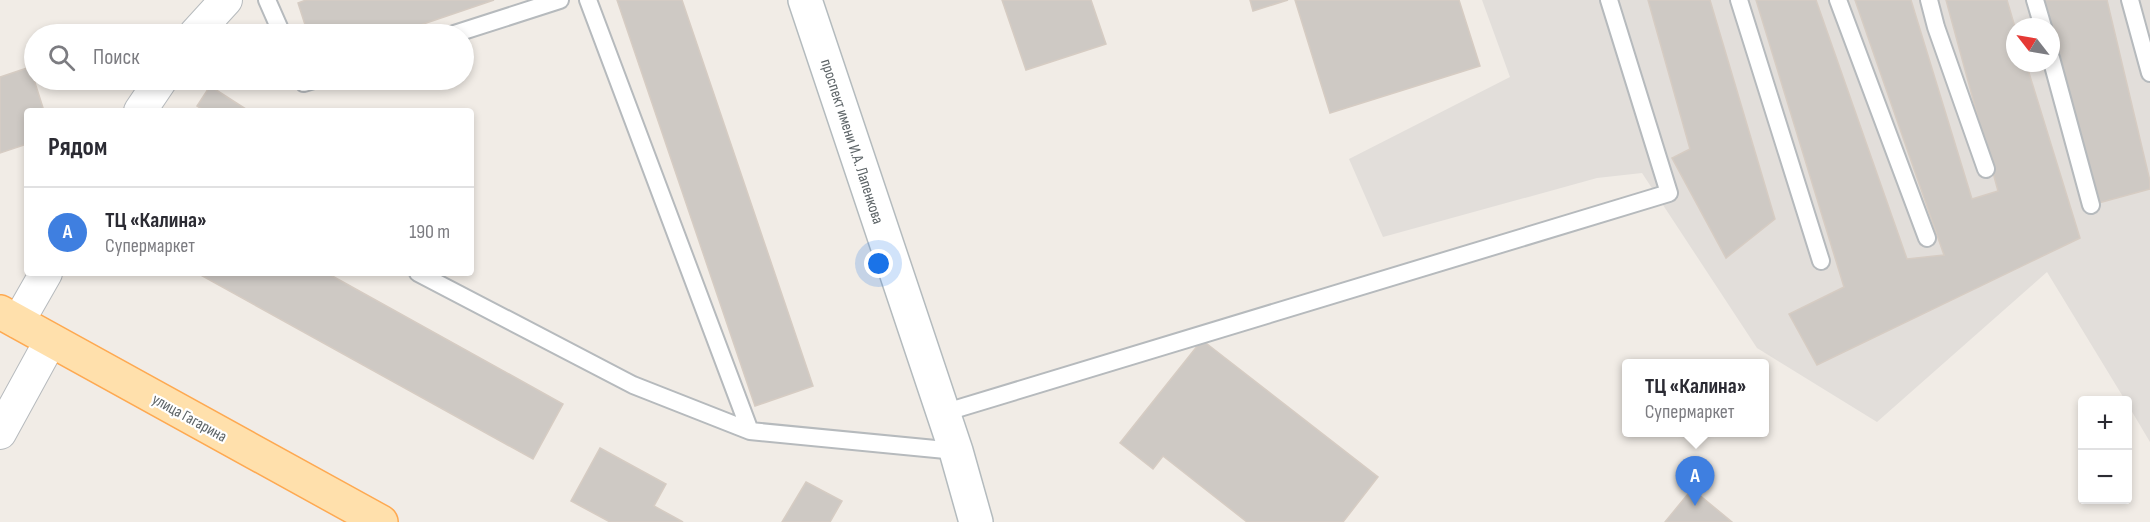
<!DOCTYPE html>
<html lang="ru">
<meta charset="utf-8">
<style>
:root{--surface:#fff;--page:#f7f7f7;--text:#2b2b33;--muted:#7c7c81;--line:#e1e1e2;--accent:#f92340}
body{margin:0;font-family:"Sofia Sans Condensed",sans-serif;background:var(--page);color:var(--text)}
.controls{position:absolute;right:18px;bottom:18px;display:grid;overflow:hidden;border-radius:6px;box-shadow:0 3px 9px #0003}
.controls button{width:54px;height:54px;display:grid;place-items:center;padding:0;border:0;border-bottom:2px solid var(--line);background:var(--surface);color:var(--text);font:30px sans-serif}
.compass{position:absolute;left:2006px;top:18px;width:54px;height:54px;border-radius:50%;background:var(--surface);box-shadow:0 3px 9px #0003;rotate:301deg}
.you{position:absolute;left:879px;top:264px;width:21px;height:21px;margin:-15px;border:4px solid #fff;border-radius:50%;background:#1a73e8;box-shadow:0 0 0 9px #1a73e833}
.badge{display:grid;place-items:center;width:39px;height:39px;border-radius:50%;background:var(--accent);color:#fff;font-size:20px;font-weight:700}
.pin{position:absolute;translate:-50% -50px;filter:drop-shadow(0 2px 3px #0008)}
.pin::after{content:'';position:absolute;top:32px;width:21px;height:18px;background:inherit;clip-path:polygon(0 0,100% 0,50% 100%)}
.popup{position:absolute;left:1622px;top:359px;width:147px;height:78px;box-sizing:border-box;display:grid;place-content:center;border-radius:6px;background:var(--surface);filter:drop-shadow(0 2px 4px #0005);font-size:20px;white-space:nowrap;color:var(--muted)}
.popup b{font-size:22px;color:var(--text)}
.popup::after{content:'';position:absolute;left:50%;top:100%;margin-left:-12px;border:12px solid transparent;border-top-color:var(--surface)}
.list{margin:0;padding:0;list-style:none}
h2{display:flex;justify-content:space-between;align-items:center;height:78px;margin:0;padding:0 24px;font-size:26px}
h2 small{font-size:20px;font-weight:400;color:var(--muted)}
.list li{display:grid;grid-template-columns:39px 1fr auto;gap:18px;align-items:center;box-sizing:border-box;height:90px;padding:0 24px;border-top:2px solid var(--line)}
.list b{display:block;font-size:22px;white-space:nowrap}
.list p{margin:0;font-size:20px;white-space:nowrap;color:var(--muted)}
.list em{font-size:20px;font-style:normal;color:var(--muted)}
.icon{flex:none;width:33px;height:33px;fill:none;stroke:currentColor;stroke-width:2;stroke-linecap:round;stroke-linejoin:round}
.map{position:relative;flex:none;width:2150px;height:522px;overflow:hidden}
.search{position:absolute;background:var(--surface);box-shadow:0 3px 9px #0003;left:24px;top:24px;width:450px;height:66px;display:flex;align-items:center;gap:15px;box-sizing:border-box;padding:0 21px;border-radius:33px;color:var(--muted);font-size:22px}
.panel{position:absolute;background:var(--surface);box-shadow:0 3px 9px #0003;left:24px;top:108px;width:450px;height:168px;border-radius:6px}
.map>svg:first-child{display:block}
.industrial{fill:#e2deda;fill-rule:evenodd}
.building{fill:#cec9c4;stroke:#d6ccc3;stroke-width:1.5}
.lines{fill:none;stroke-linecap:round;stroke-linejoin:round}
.service-casing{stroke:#b6babd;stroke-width:20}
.minor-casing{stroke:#b6babd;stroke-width:34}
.secondary-casing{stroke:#b4bbbe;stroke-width:36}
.primary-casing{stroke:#fea951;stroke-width:36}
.service{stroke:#fff;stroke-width:16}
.minor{stroke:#fff;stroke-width:32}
.secondary{stroke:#fff;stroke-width:33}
.primary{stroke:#ffe0ac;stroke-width:33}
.labels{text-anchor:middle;stroke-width:4.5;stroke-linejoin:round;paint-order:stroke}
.street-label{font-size:16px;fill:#5d6467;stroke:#fff}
</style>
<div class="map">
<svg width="2150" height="522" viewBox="0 0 2150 522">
<rect width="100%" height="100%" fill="#f1ece6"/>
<path class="industrial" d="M1482 0H2150V442L2128 405V400H2125L2047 272 1877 422 1757 348 1642 173 1597 178 1383 237 1349 159 1510 77ZM2015 27H2051V63H2015Z"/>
<path class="building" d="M306 0H494L394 34H308L298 3Z
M617 0H682L813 386 755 406Z
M1002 0H1091L1106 44 1026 70Z
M1250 0H1288L1253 11Z
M1295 0H1459L1480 66 1330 113Z
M1648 0H1710L1775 219 1726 258 1672 158 1690 149Z
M1756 0H1816L1907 259 1944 255 1855 0H1911L1972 199 1998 191 1946 0H2007L2015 27V63H2026L2080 238 1817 365 1789 314 1844 287Z
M2044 0H2107L2150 181V189L2091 205Z
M30 67 44 111H27V144L0 153V77Z
M210 86 249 111H205L197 106Z
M197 273H327L563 404 533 459Z
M1202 340 1378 477 1343 522H1247L1163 456 1153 469 1120 443Z
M600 448 666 484 654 506 683 522H610L571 501Z
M806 482 842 501 830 522H782Z
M1692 489 1732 522H1665Z"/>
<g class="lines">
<defs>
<path id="service" d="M267 0 282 34
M588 0 750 431
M1739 0 1821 261
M1838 0 1927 238
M1929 0 1936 27 1986 169
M2035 0 2043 27
M2130 0 2150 73
M454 34 560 0
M2051 58 2091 205
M302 80 304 83 314 80
M418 273 633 385 750 431 956 451
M943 413 1669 193 1609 0"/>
<path id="minor" d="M195 34 226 0
M140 111 161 80
M18 322 46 273
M0 433 51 340"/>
<path id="secondary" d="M805 0 956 451 976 522"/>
<path id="primary" d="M0 312 381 522"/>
</defs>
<use href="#service" class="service-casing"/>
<use href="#minor" class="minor-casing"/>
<use href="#secondary" class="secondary-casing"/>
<use href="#primary" class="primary-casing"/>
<use href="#service" class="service"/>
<use href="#minor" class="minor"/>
<use href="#secondary" class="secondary"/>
<use href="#primary" class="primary"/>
</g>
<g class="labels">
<g class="street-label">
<text transform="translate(853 141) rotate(72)" y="6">проспект имени И.А. Лапенкова</text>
<text transform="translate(190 417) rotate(29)" y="6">улица Гагарина</text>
</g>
</g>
</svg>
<div class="controls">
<button>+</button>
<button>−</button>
</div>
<svg class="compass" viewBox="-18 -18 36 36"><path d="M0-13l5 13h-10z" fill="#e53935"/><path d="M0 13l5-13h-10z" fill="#7c7c81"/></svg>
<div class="you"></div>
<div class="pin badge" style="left:1695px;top:506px;background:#3f7fe0">A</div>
<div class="popup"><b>ТЦ «Калина»</b>Супермаркет</div>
<div class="search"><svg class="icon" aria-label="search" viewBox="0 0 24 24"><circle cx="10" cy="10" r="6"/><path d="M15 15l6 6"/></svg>Поиск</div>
<section class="panel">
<h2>Рядом<small></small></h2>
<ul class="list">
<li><span class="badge" style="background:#3f7fe0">A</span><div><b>ТЦ «Калина»</b><p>Супермаркет</p></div><em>190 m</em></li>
</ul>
</section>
</div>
